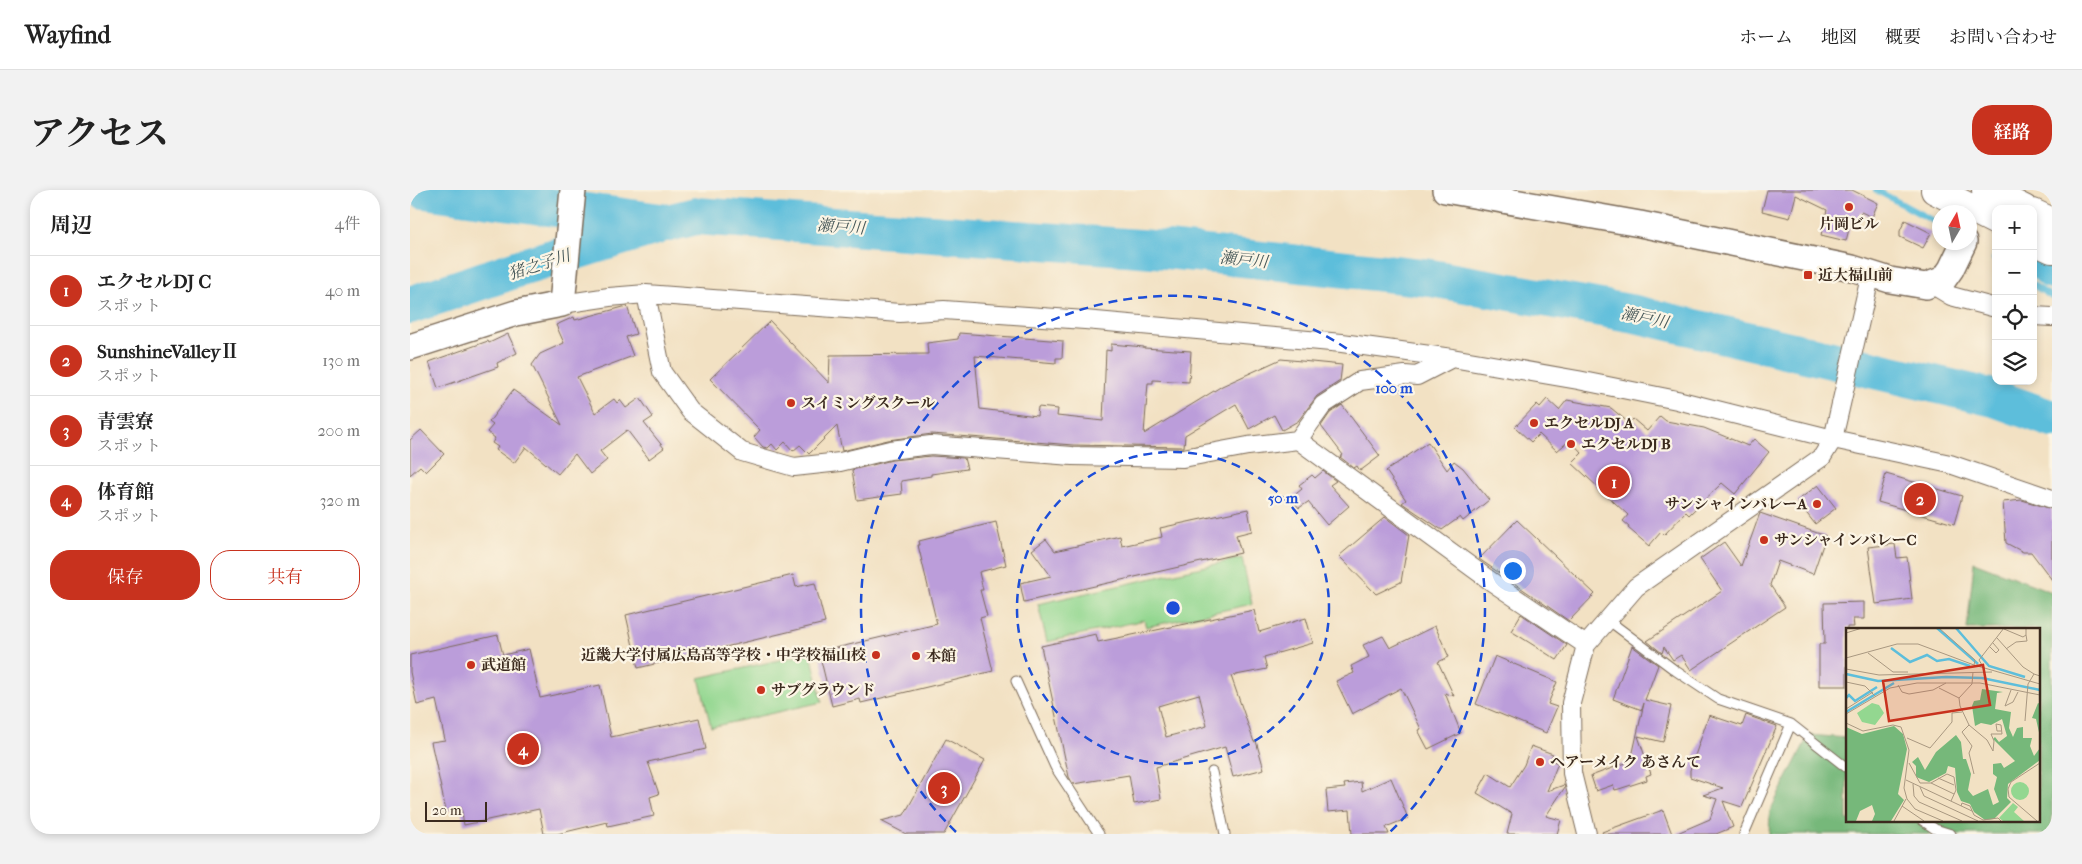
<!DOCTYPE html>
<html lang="ja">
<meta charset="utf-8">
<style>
:root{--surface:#fff;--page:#f2f2f2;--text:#222;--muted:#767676;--line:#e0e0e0;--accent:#c8321e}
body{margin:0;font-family:"IM FELL French Canon","Noto Serif JP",serif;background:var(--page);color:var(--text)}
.controls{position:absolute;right:15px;top:15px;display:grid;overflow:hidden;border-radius:10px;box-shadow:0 2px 8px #0003}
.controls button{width:45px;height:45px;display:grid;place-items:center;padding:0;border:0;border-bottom:1px solid var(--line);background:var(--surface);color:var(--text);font:25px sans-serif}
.compass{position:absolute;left:1522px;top:15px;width:45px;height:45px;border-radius:50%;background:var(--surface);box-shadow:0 2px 8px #0003;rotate:9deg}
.scale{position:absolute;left:15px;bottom:12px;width:62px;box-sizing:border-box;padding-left:5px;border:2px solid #3b2a1e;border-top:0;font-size:14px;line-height:18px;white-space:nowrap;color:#3b2a1e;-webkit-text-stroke:4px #fcf5e5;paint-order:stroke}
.you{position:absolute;left:1102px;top:380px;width:18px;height:18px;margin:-12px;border:4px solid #fff;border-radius:50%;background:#1a73e8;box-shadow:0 0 0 8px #1a73e833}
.badge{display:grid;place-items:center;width:32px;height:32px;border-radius:50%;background:var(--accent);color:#fff;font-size:16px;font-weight:700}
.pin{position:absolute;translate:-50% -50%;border:2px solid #fff;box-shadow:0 1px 5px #0006}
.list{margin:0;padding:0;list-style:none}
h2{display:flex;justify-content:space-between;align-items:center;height:65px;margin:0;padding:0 20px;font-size:21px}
h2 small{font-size:16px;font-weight:400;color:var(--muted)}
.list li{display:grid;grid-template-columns:32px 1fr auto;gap:15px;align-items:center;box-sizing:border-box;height:70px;padding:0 20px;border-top:1px solid var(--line)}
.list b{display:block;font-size:19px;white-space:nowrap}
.list p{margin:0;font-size:16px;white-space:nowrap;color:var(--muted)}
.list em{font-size:16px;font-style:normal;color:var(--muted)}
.actions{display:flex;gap:10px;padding:15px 20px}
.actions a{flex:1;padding:11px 0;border:1px solid var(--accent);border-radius:20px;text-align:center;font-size:18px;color:var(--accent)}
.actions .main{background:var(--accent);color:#fff}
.icon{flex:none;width:28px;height:28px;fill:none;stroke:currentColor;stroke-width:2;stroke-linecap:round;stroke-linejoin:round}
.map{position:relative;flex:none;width:1642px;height:644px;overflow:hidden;border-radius:20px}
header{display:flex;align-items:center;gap:30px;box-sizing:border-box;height:70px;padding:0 25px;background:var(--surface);border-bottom:1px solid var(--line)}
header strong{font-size:24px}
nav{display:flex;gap:28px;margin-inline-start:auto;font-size:18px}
.intro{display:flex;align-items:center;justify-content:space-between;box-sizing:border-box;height:120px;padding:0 30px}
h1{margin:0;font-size:35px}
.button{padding:12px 22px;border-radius:20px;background:var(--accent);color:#fff;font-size:18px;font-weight:700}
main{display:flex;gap:30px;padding:0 30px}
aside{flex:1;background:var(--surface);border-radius:20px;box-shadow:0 2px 8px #0003}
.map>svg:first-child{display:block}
.green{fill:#93d790;stroke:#678057}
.forest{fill:#76b87a;stroke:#58714c}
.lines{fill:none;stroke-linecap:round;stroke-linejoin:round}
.stream{stroke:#5dbedb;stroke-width:6}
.river{stroke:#5dbedb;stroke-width:38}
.building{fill:#bb9dda;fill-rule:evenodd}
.lane-casing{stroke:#7b6a58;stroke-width:11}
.street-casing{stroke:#7b6a58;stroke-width:20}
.secondary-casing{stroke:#7b6a58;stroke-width:28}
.highway-casing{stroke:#7b6a58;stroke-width:30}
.lane{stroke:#fff;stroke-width:9}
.street{stroke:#fff;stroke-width:18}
.secondary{stroke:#fff;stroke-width:25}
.highway{stroke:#fff;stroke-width:28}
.ring{fill:none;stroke:#1d4ed8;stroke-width:2.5;stroke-dasharray:9 6}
.poi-dot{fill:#c8321e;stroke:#fcf5e5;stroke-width:2}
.labels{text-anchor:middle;stroke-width:4.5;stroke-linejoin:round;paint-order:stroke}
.poi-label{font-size:15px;font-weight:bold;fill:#3b2a1e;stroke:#fcf5e5;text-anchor:start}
.water-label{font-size:16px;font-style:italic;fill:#455657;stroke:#fcf5e5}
.inset-river{fill:none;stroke:#5dbedb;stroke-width:2.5}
.inset-road{fill:none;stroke:#a99881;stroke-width:1}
.view{fill:#c8321e;fill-opacity:0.15;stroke:#c8321e;stroke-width:2.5}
.inset-edge{fill:none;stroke:#3b2a1e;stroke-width:2.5}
.centre{fill:#1d4ed8;stroke:#fcf5e5;stroke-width:2.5}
.ring-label{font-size:15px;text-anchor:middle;font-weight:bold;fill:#1d4ed8;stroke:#fcf5e5;stroke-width:4.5;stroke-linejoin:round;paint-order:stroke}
</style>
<header>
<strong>Wayfind</strong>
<nav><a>ホーム</a><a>地図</a><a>概要</a><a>お問い合わせ</a></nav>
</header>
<div class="intro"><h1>アクセス</h1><a class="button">経路</a></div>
<main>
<aside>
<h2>周辺<small>4件</small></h2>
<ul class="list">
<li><span class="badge">1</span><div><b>エクセルDJ C</b><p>スポット</p></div><em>40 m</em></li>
<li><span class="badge">2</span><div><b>SunshineValleyⅡ</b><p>スポット</p></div><em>130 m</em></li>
<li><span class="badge">3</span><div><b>青雲寮</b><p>スポット</p></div><em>200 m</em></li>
<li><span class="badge">4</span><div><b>体育館</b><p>スポット</p></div><em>320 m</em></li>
</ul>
<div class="actions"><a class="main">保存</a><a>共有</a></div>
</aside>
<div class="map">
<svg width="1642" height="644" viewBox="0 0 1642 644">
<rect width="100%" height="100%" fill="#fcf5e5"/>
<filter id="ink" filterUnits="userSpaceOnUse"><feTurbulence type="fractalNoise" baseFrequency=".02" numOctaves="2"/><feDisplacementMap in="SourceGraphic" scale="10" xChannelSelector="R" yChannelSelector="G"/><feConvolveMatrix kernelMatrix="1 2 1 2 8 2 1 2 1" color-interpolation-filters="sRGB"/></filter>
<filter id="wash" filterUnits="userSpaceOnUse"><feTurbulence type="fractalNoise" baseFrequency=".0096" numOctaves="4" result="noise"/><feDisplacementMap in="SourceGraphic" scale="20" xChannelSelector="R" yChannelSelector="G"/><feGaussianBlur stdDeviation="1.12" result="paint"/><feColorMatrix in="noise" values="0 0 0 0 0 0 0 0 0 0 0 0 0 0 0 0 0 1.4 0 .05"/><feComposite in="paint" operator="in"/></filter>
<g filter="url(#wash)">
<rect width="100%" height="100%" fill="#f2e1c3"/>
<path class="green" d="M832 368 842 414 736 437 734 430 637 452 628 414Z
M401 463 412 512 301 537 289 488Z"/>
<path class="forest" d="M1564 372 1642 402V644H1359L1360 621 1399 545 1437 548V630H1628V439H1557Z"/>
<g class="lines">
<path class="stream" d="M1466 0 1525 32
M1584 69 1586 70
M1623 95 1642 107"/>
<path class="river" d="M14 0 258 33 286 26 757 60 1021 88 1225 124 1584 208 1642 229
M1630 68 1642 80
M0 115 110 78 246 36"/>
</g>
<g id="blocks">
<path class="building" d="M1357 0H1442L1468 13 1462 27 1451 22 1445 34 1441 31 1436 51 1411 45 1417 20 1386 5 1380 28 1352 21Z
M1495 30 1521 43 1513 58 1490 47V41Z
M217 116 226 144 216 147 223 166 167 187 185 223 204 209 207 213 210 210 216 218 230 208 243 227 234 233 254 258 239 269 217 240 190 261 197 270 180 284 165 264 148 284 116 257 104 273 86 260 88 257 82 253 85 248 77 242 83 235 79 232 103 200 152 235 122 175 130 164 154 153 146 135 164 127 165 130Z
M360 131 419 193 420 165 518 164 517 153 548 149 549 143 653 151 652 168H646V173L565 166 570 219 627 226 628 217 648 219 647 226 693 231 696 160 701 161V154L734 157V158L781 161 779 192 743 190V193H738L734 244 812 196 871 169 932 175 930 191 907 206 888 231 872 240 864 225 839 239 826 214 775 245 774 257H772L663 255 522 244 478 250 432 261 427 236 399 264 390 255 383 261 375 252 367 260 362 254 358 258 353 257 344 247 350 240 300 189Z
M98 144 107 163 87 173 88 177 28 198 19 172 78 151 79 153Z
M1137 209 1149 220 1157 210 1201 218 1219 233 1223 229 1237 241 1250 226 1256 231 1294 238 1338 256 1344 249 1359 262 1325 304 1312 293 1279 325 1276 322 1254 345 1251 342 1239 356 1218 338 1219 336 1213 331 1218 325 1162 273 1172 263 1160 250 1147 261 1129 244 1121 252 1105 237 1127 214 1130 217Z
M932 215 970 266 950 281 947 276 944 278 930 267 933 265 911 236 920 223Z
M11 240 34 264 16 282 10 276 0 285V250Z
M1018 252 1037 280 1044 271 1053 278 1079 310 1053 331 1050 327 1032 340 992 313 996 310 976 281Z
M521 266 554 268 557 279 521 284V286L491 291 492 304 447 310 442 280 482 270Z
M913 281 926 291 920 295 939 316 917 335 898 312 889 318 881 308 892 299 889 295 902 285 905 288Z
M1476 284 1552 306 1544 334 1468 312Z
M1408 295 1426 318 1405 334 1387 311Z
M1612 310 1642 319V390L1621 362H1613L1596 353 1593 312Z
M838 319 842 341 826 345 831 363 614 412 610 393 641 386 622 360 636 349 645 361 710 346 712 356 752 347 750 338Z
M1350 323 1416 346 1403 384 1368 371 1360 395 1375 417 1281 480 1271 465 1263 470 1254 457 1252 463 1237 451 1312 401 1290 369 1314 352 1331 376Z
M975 327 999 345 991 392 966 404 929 366Z
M1107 330 1185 404 1159 431 1069 369Z
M586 332 596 375 569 382 573 400H570L577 426 570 428 583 481 451 513 450 509 422 516 409 462 527 434 508 355H510L509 351Z
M1485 354 1487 368 1497 367 1502 409 1466 414 1458 357Z
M383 385 386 397 405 393 415 433 228 478 216 425Z
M1454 412V429H1443L1444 437H1437V496H1409V454H1415L1414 413Z
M844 420 849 442 896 428 903 453 854 467 857 479 821 486 844 552 846 551 854 579 823 587 815 557 746 577 751 609 724 614 719 585 663 594 659 587 631 456 686 444 688 452ZM789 504 797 536 756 547 748 516Z
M1111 424 1157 455 1147 470 1101 441Z
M1025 436 1039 467 1028 472 1044 506 1035 503 1051 543 1018 559 1008 540 1011 539 991 498 942 524 926 491 944 483 941 476 959 467 953 455 973 446 980 458Z
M88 445 93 465 119 459 130 508 190 495 201 547 289 528 296 559 238 572 249 604 240 607 244 626 198 636 197 632 147 644H134L129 619 54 635 51 617 36 621 21 552 35 550 26 510 7 515 0 482V465Z
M1222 456 1248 475 1235 510 1261 516 1253 552 1228 546 1241 584 1236 586 1237 590 1209 599 1205 600 1203 595 1186 601 1181 586 1221 571 1234 513 1232 520 1203 509Z
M1085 466 1147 492 1138 514 1147 517 1136 543 1066 514Z
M1299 525 1332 536 1336 525 1367 536 1332 617 1313 611 1323 637 1306 644H1265L1300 629 1307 609 1293 605 1313 598 1280 587V580Z
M536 549 575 570 534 644H496L471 631 494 625Z
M1121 556 1143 564 1140 570 1148 573 1137 601 1154 595 1155 597 1136 626 1151 630 1147 644H1097L1102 624 1067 603 1078 583 1100 597 1114 575Z
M981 588 998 628 976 637 979 644H942L940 620 918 622 916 600 935 598 934 594 951 592 952 601Z
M1253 620 1262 644H1193L1192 642Z"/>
</g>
</g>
<g filter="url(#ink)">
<use href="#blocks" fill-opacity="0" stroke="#7b6a58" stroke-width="1"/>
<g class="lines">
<defs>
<path id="lane" d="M1198 430 1266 481 1308 509 1381 534 1334 644
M606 491 645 577 689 644
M1381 534 1437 578
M802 582 815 644
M1512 630 1525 639 1541 644"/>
<path id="street" d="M1523 95 1541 106 1586 118
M236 104 252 182 280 221 332 262 384 277 430 272 480 260 521 255 662 266 773 268 838 256 888 250 913 215 950 191 995 185 1007 186 1042 168
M152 114 199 107 236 104 490 123 534 120 675 130 932 153 1042 168 1168 190 1267 210 1423 249 1540 274 1642 309
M1623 126 1642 127
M888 250 1082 392 1176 455
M1177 644 1162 583 1161 513 1176 455 1226 397 1412 267 1423 249 1461 83"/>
<path id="secondary" d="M1035 0 1230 34 1442 78 1480 90 1516 96 1534 89 1541 79 1554 52
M0 157 106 123 152 114 163 0"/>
<path id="highway" d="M1525 0 1586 31
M1576 0 1614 19
M1623 23 1642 32
M1623 50 1642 59"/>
</defs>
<use href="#lane" class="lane-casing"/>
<use href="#street" class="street-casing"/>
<use href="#secondary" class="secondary-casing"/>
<use href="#highway" class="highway-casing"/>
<use href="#lane" class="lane"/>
<use href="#street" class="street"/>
<use href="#secondary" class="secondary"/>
<use href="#highway" class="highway"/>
</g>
</g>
<g class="ring">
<circle cx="763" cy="418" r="156"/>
<path d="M546 642A312 312 0 1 1 980 642"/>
</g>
<g class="poi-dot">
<circle cx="1439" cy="17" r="5"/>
<rect x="1393" y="80" width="10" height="10" rx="2.5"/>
<circle cx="381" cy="213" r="5"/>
<circle cx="1124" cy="233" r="5"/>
<circle cx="1161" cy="254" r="5"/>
<circle cx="1407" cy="314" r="5"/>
<circle cx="1354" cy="350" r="5"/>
<circle cx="466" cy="465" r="5"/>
<circle cx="506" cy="466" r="5"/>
<circle cx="61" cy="475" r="5"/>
<circle cx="351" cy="500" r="5"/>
<circle cx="1130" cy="572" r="5"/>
</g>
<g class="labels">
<g class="poi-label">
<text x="1439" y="39" text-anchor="middle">片岡ビル</text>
<text x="1408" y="90">近大福山前</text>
<text x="391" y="218">スイミングスクール</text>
<text x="1134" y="238">エクセルDJ A</text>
<text x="1171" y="259">エクセルDJ B</text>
<text x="1397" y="319" text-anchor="end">サンシャインバレーA</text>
<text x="1364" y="355">サンシャインバレーC</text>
<text x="456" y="470" text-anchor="end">近畿大学付属広島高等学校・中学校福山校</text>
<text x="516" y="471">本館</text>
<text x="71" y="480">武道館</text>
<text x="361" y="505">サブグラウンド</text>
<text x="1140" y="577">ヘアーメイク あさんて</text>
</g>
<g class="water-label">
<text transform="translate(431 36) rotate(4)" y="6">瀬戸川</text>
<text transform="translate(834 69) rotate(6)" y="6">瀬戸川</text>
<text transform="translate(129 74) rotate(-18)" y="6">猪之子川</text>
<text transform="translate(1235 127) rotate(12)" y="6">瀬戸川</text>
</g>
</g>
<g transform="translate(1436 438)">
<rect width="194" height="194" fill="#f2e1c3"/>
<path d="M26 75 33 77 38 85 29 97 16 94 11 85ZM165 163a9 9 0 1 1 18 0a9 9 0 1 1-18 0ZM167 175 172 179 168 184 178 193H157L153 190Z" fill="#93d790"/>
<path d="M136 61 157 64 151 65 149 81 165 84 163 100 167 109 171 100 177 99V110H186L184 118 188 128 194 120V132L162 156 161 170 165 174 148 191 139 192 128 184 124 176 115 173 111 164 109 140 102 138 100 145 83 154 70 149V138L66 134 72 129 79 142 90 124 110 107 115 114 117 131H120L125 146 122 162 127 168 142 161 147 177 153 174 148 161 151 149 147 146V136L155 135 158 140 169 133 147 111 149 109 153 114 161 108 156 91 145 97 135 95 129 98 126 78 128 73 134 72ZM192 75 194 76V109L190 91 186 90ZM48 98 57 106 61 121 52 166 58 172 45 193H26L29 186 26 177 14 183 10 193H0V99L16 106Z" fill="#76b87a"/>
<path class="inset-river" d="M91 0 132 36M110 0 143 38 179 49M45 20 64 34 81 27 91 33 103 31 124 38M0 46 32 53 100 49 136 50 194 62M0 70 3 67 9 73 31 59M0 84 48 55"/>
<path class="inset-road" d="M93 0 129 32 128 37M158 1 177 9 180 7V0M0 5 16 0M151 10 177 39 188 46M144 19 150 25 153 22 147 15M160 21 170 14 181 13 180 7M22 25 47 44H62M0 30 51 16H72L128 37 194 56M136 37 133 32 158 0M0 41 33 47 146 44M127 44 126 56 113 70 114 78 123 97 141 112 147 123M0 54 19 58 29 68M52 57 56 64 63 66 87 62 100 55M93 60 113 70M165 62 159 78 167 74 172 64M0 81 27 64M0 86 44 60 71 55H134L194 67M179 93 182 56 188 46 194 48M0 95 17 103 47 97 55 99 63 122 58 160 61 171 69 181 97 193M123 97 116 104 126 118 123 125 128 146M61 110 84 120 106 94V85L116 84M147 123 148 113 145 106H156L155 97 150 96 151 103H155M63 135 74 155H85L101 146 108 149 110 162 105 173M92 150 108 157M60 152 126 183M85 155 108 166M67 156 68 168 73 174 116 193M74 159 78 168 132 193M56 178 78 193M115 178 116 175 124 178 128 187 137 192 152 190 155 193M48 193 60 171M191 193 163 169 162 161 165 154 194 135"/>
<path class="view" d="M137 37 144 77 43 93 37 53Z"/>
<rect width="194" height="194" class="inset-edge"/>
</g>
<circle cx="763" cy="418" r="8" class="centre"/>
<g class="ring-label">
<text x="984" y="203">100 m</text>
<text x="873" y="313">50 m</text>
</g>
</svg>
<div class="controls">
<button>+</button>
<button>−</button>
<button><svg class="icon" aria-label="locate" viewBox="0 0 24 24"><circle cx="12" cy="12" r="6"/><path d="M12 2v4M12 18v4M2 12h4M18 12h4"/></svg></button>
<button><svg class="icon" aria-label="layers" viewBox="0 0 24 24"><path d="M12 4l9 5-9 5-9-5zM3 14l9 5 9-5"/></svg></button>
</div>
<svg class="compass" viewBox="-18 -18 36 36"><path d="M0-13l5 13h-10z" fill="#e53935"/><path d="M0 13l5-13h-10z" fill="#767676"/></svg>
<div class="scale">20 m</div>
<div class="you"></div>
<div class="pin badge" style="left:1204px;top:292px">1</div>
<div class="pin badge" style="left:1510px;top:309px">2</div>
<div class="pin badge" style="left:534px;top:598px">3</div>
<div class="pin badge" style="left:113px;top:559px">4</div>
</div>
</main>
